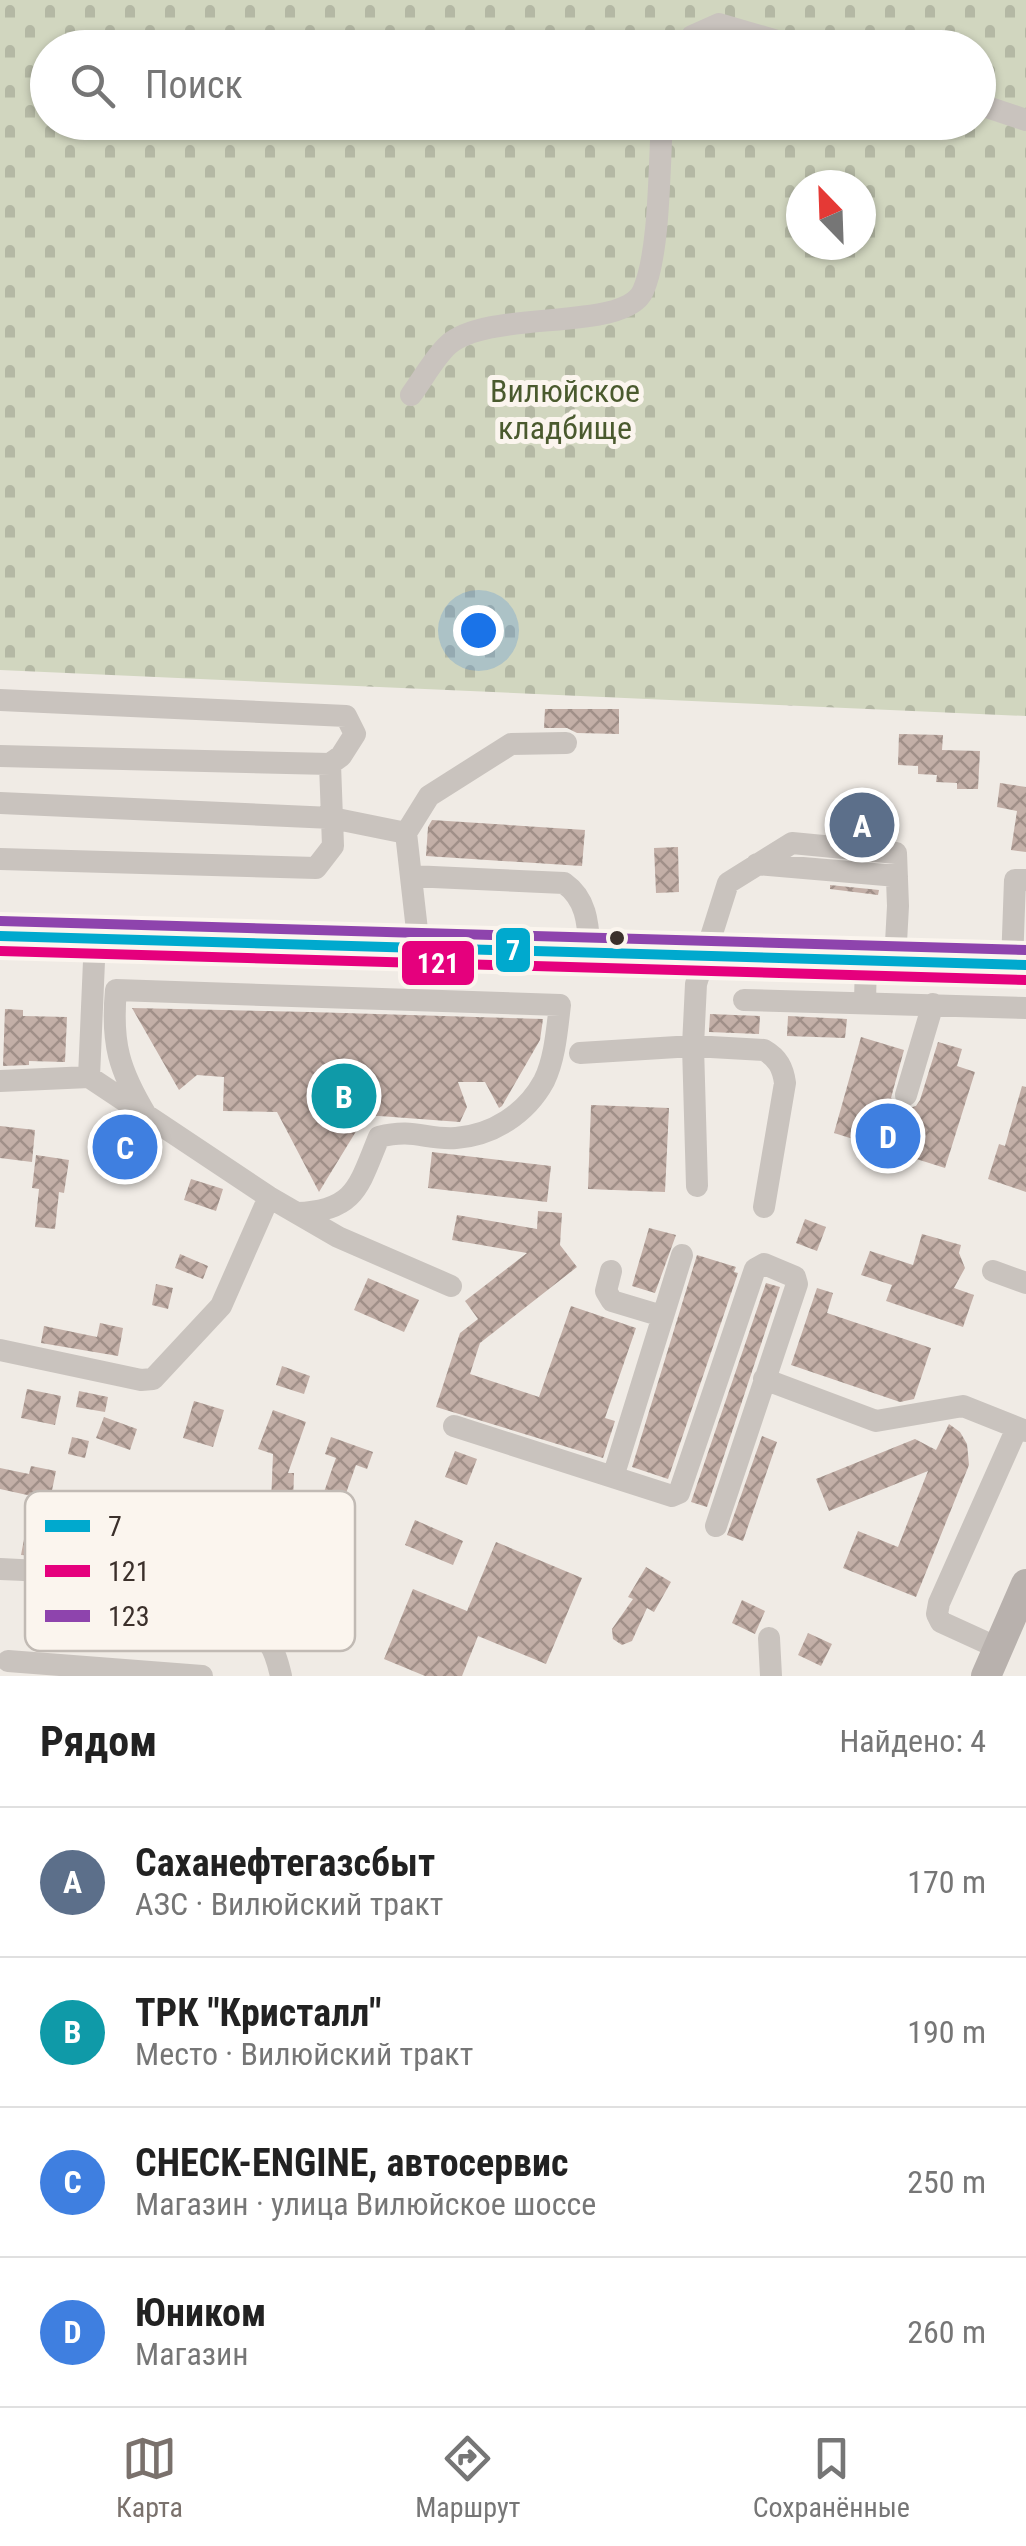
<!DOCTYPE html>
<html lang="ru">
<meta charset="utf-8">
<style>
:root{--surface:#fff;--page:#f2f2f2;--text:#222;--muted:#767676;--line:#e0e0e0;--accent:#7a716c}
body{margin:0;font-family:"Roboto Condensed",sans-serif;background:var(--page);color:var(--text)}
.compass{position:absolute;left:786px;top:170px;width:90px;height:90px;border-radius:50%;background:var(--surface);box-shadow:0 2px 8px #0004;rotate:337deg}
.you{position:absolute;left:478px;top:630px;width:35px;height:35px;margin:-25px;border:8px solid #fff;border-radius:50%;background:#1a73e8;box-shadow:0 0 0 15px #1a73e833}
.badge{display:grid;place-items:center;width:65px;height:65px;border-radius:50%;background:var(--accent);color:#fff;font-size:32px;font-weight:700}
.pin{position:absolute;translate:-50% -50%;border:5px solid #fff;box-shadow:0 2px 10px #0006}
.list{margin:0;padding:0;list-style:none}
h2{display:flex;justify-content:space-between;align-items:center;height:130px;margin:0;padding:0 40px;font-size:42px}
h2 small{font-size:32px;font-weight:400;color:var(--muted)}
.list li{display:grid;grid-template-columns:65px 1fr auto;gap:30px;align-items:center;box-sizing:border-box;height:150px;padding:0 40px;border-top:2px solid var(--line)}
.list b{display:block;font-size:38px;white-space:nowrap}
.list p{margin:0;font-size:32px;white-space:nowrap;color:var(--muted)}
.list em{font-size:32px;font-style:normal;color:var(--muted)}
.icon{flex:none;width:55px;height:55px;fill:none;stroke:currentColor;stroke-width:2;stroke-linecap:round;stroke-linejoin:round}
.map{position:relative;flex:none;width:1026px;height:1676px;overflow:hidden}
.search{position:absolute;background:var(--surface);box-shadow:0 2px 8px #0004;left:30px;right:30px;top:30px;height:110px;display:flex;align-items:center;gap:25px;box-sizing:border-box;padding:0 35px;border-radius:55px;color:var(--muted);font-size:38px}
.sheet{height:730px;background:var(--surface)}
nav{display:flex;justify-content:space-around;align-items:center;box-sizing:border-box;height:140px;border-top:2px solid var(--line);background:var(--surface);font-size:28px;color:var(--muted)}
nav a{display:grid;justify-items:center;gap:5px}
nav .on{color:var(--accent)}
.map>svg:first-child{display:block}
.cemetery{fill:url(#cemetery-stones);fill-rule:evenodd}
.building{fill:url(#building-cross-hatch)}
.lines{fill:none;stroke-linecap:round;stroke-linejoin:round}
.minor{stroke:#c9c3be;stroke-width:22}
.major{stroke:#b8b1ad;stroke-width:30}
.bus-1-casing{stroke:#fbf5ee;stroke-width:18}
.bus-2-casing{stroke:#fbf5ee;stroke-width:18}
.bus-3-casing{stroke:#fbf5ee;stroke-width:18}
.bus-1{stroke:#00a9ce;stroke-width:10}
.bus-2{stroke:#e5007d;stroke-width:10}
.bus-3{stroke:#8e44ad;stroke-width:10}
.bus-dot{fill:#3b302b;stroke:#fbf5ee;stroke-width:4}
.labels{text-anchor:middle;stroke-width:10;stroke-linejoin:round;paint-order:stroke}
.park-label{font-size:32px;fill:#4a5a2e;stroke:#fbf5ee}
.key{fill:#fbf5ee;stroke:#c1bab4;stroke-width:2.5}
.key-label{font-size:28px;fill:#3b302b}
.line-badge{stroke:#fbf5ee;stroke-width:4}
.badge-label{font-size:28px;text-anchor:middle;font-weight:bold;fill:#fff}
</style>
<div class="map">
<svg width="1026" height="1676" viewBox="0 0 1026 1676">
<defs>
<pattern id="cemetery-stones" width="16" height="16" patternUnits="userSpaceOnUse" patternTransform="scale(2.5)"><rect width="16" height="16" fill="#d1d6bf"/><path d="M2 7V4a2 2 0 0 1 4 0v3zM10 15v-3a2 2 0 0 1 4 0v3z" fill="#b4b8a4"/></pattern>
<pattern id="building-cross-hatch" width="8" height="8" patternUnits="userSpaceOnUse" patternTransform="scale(2.5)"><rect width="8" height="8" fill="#c3afa7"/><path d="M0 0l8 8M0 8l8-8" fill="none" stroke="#a08f88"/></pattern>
</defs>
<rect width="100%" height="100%" fill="#f0ebe5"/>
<path class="cemetery" d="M0 0H1026V716L0 670ZM48 48H978V122H48ZM801 185H861V245H801Z"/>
<path class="building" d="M545 709H619V734L577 733 567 728H544Z
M899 734 943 735 942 750 980 751 978 789H957V783L936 782 937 775 918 774V766L898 765Z
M1000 783 1026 787V852L1011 850 1017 811 997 807Z
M840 807 888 813 885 837 837 832Z
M432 820 585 830 582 866 426 856 428 827Z
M678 847 679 892 656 893 654 848Z
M830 885 879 890 878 895 830 889Z
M132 1008 310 1012 543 1019 540 1040 502 1106 499 1108 485 1082H458L467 1107 460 1122 366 1115 319 1192 277 1112 223 1111 224 1077 197 1075 179 1090Z
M5 1009 23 1010V1016L67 1017 65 1062 29 1061V1065L3 1066Z
M710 1014 760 1016 759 1034 709 1032Z
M788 1016 847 1019 845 1038 787 1036Z
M861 1037 904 1050 891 1098 903 1110 916 1106 920 1100 938 1042 962 1049 957 1066 975 1072 945 1168 834 1133Z
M1022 1086 1026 1087V1192L988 1179 999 1144 1005 1146Z
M591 1105 669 1108 665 1192 588 1189Z
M110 1112 127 1120 125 1130 143 1133 138 1166 107 1161 112 1128H108Z
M0 1126 35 1130 32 1162 0 1158Z
M432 1152 551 1166 547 1202 428 1188Z
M36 1155 69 1160 64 1193 59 1192 55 1229 35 1227 39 1189 32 1188Z
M191 1179 223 1189 216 1211 184 1200Z
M538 1211 562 1213 560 1245 577 1267 480 1343 470 1374 539 1397 571 1306 636 1328 605 1418 615 1421 603 1458 436 1407 460 1333 478 1319 465 1301 527 1253 452 1240 457 1215 537 1229Z
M805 1219 826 1227 817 1251 796 1243Z
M649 1228 676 1235 655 1293 632 1286Z
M922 1234 961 1245 959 1253 965 1268 954 1288 974 1295 963 1327 886 1301 892 1285 861 1275 870 1251 913 1265Z
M180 1254 208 1266 203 1279 175 1268Z
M697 1255 736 1267 734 1272 738 1273 668 1479 632 1467Z
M368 1278 419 1300 404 1332 354 1310Z
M766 1283 780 1287 707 1507 691 1502Z
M156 1284 173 1288 168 1309 152 1305Z
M817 1288 833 1293 827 1313 931 1348 914 1399 900 1402 791 1365Z
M100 1323 123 1328 118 1356 41 1343 44 1326 97 1337Z
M282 1366 310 1376 304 1394 276 1385Z
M27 1389 61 1396 55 1425 21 1418Z
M79 1391 108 1397 105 1412 76 1407Z
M194 1401 224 1410 213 1447 183 1438Z
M273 1410 306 1422 288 1473H294L293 1504 271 1503 273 1454 258 1449Z
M104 1417 137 1429 130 1450 96 1438Z
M949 1424 960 1432 967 1444 969 1465 916 1597 843 1568 858 1531 898 1547 928 1471 829 1511 816 1479 915 1439 936 1450Z
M762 1436 777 1442 743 1541 727 1535Z
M72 1437 89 1441 85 1458 68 1454Z
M331 1437 373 1452 367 1469 356 1465 339 1513 319 1506 336 1458 325 1454Z
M455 1451 477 1459 467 1485 445 1477Z
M31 1466 56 1471 50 1500 0 1489V1468L29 1474Z
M415 1520 463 1541 453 1565 405 1545Z
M25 1534 44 1538 40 1556 21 1555Z
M496 1542 582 1578 546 1664 478 1636 462 1676H425L384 1659 413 1589 467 1611Z
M646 1567 671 1582 654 1612 647 1608 632 1641 622 1645 613 1639 612 1629 633 1599 628 1597Z
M742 1600 765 1611 755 1634 732 1623Z
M808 1633 832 1644 821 1666 798 1655Z"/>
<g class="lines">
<path class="minor" d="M685 48 692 36 719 24 801 48
M978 104 1026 120
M411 395C423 379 434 358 448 345 489 308 624 333 643 291 660 253 659 166 662 122
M0 700 346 716 355 734 341 756 330 764 333 846 316 868 0 859
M0 756 330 764
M0 803 332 818 406 833 419 948
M406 833 429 796 511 744 566 743
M757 864 897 876
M411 876 564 883C588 900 588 926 590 953
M95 938 89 1077 269 1197 338 1237 451 1286
M1012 964 1015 880H1026
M744 1000 1026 1008
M865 1002 866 960
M580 1053 693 1046 764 1050C778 1058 783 1068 785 1083L764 1207
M0 1081 89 1077
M906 1095 933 1004
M146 1115C119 1070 111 1043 116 990L560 1005C557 1029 555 1059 544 1081 526 1114 493 1135 456 1138 426 1140 414 1128 379 1137 359 1185 356 1211 297 1213
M697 1186 693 1046 696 984 728 883 792 843 896 853 898 906 895 961
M611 1271 606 1291 612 1301 662 1316
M993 1271 1026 1283
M0 1350 141 1380 153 1379 221 1306 269 1197
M764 1379 876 1421 963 1406 1026 1431
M454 1426 672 1496 679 1493 755 1269 764 1264 795 1277 797 1284 716 1526
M613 1477 682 1255
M0 1569C48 1571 156 1576 197 1599 208 1605 213 1618 225 1625 262 1644 269 1624 281 1676
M769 1638 771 1676
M998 1648 941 1622 937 1614 939 1603 1017 1428
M8 1661 202 1676"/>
<path class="major" d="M0 936 1026 965
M986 1676 1026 1584"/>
<defs>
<path id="bus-1" d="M0 936 1026 965"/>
<path id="bus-2" d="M0 951 1026 980"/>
<path id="bus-3" d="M0 921 1026 950"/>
</defs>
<use href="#bus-1" class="bus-1-casing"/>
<use href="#bus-2" class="bus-2-casing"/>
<use href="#bus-3" class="bus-3-casing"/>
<use href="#bus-1" class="bus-1"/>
<use href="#bus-2" class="bus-2"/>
<use href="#bus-3" class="bus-3"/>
</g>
<circle class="bus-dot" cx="617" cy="938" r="9"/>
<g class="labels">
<g class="park-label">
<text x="565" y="402">Вилюйское<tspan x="565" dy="37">кладбище</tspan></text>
</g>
</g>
<rect x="25" y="1491" width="330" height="160" rx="15" class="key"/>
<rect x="45" y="1520" width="45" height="12" fill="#00a9ce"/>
<rect x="45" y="1565" width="45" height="12" fill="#e5007d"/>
<rect x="45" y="1610" width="45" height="12" fill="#8e44ad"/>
<g class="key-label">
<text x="108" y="1536">7</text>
<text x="108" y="1581">121</text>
<text x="108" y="1626">123</text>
</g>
<g class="line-badge">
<rect x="494" y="926" width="38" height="48" rx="10" fill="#00a9ce"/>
<rect x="400" y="939" width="76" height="48" rx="10" fill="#e5007d"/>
</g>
<g class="badge-label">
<text x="513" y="960">7</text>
<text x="438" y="973">121</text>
</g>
</svg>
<svg class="compass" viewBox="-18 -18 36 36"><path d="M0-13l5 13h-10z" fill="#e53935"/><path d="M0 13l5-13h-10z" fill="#767676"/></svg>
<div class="you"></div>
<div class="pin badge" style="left:862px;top:825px;background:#5c6f8a">A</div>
<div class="pin badge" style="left:344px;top:1096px;background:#0f9aa8">B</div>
<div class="pin badge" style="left:125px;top:1147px;background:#3f7fe0">C</div>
<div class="pin badge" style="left:888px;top:1136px;background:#3f7fe0">D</div>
<div class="search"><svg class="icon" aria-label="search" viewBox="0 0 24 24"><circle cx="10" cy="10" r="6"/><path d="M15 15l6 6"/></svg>Поиск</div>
</div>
<section class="sheet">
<h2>Рядом<small>Найдено: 4</small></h2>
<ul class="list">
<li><span class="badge" style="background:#5c6f8a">A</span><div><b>Саханефтегазсбыт</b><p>АЗС · Вилюйский тракт</p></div><em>170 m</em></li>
<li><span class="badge" style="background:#0f9aa8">B</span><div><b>ТРК &quot;Кристалл&quot;</b><p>Место · Вилюйский тракт</p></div><em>190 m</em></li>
<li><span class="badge" style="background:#3f7fe0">C</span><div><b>CHECK-ENGINE, автосервис</b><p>Магазин · улица Вилюйское шоссе</p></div><em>250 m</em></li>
<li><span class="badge" style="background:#3f7fe0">D</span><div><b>Юником</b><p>Магазин</p></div><em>260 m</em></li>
</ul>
</section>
<nav>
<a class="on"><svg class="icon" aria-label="map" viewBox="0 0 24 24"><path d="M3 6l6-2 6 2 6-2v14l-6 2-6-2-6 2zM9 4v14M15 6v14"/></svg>Карта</a>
<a><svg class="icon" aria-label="directions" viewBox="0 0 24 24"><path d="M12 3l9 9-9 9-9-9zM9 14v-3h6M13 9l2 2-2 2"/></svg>Маршрут</a>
<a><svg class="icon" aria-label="saved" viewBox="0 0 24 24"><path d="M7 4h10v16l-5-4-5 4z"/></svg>Сохранённые</a>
</nav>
